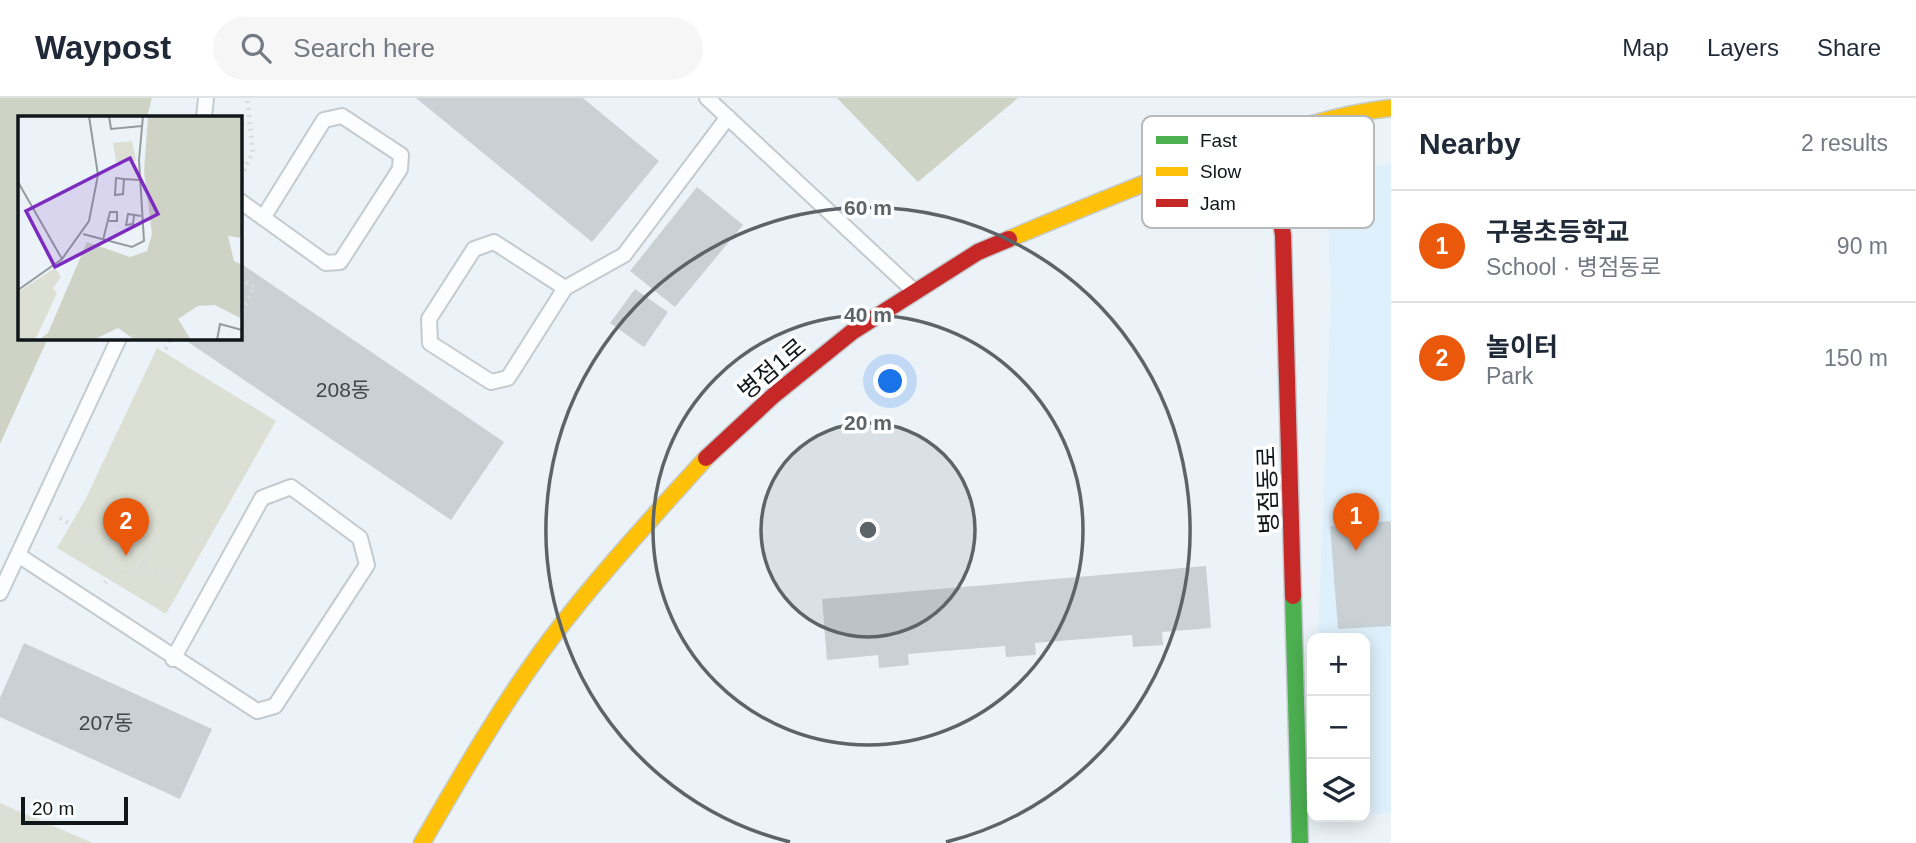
<!DOCTYPE html>
<meta charset="utf-8">
<style>
:root{--surface:#fff;--page:#f6f6f7;--text:#1f2937;--muted:#747a83;--line:#e0e1e3;--accent:#ea580c}
body{margin:0;font-family:Helvetica,"Noto Sans KR",sans-serif;background:var(--page);color:var(--text)}
.controls{position:absolute;right:21px;bottom:21px;display:grid;overflow:hidden;border-radius:14px;box-shadow:0 4px 18px #0003}
.controls button{width:63px;height:63px;display:grid;place-items:center;padding:0;border:0;border-bottom:2px solid var(--line);background:var(--surface);color:var(--text);font:35px sans-serif}
.scale{position:absolute;left:21px;bottom:18px;width:107px;box-sizing:border-box;padding-left:7px;border:4px solid #10171a;border-top:0;font-size:19px;line-height:24px;white-space:nowrap;color:#10171a;-webkit-text-stroke:5px #fff;paint-order:stroke}
.you{position:absolute;left:891px;top:284px;width:24px;height:24px;margin:-18px;border:5px solid #fff;border-radius:50%;background:#1a73e8;box-shadow:0 0 0 10px #1a73e833}
.badge{display:grid;place-items:center;width:46px;height:46px;border-radius:50%;background:var(--accent);color:#fff;font-size:23px;font-weight:700}
.pin{position:absolute;translate:-50% -58px;filter:drop-shadow(0 2px 4px #0008)}
.pin::after{content:'';position:absolute;top:37px;width:24px;height:21px;background:inherit;clip-path:polygon(0 0,100% 0,50% 100%)}
.list{margin:0;padding:0;list-style:none}
h2{display:flex;justify-content:space-between;align-items:center;height:91px;margin:0;padding:0 28px;font-size:30px}
h2 small{font-size:23px;font-weight:400;color:var(--muted)}
.list li{display:grid;grid-template-columns:46px 1fr auto;gap:21px;align-items:center;box-sizing:border-box;height:112px;padding:0 28px;border-top:2px solid var(--line)}
.list b{display:block;font-size:26px;white-space:nowrap}
.list p{margin:0;font-size:23px;white-space:nowrap;color:var(--muted)}
.list em{font-size:23px;font-style:normal;color:var(--muted)}
.icon{flex:none;width:38px;height:38px;fill:none;stroke:currentColor;stroke-width:2;stroke-linecap:round;stroke-linejoin:round}
.map{position:relative;flex:none;width:1391px;height:745px;overflow:hidden}
header{display:flex;align-items:center;gap:42px;box-sizing:border-box;height:98px;padding:0 35px;background:var(--surface);border-bottom:2px solid var(--line)}
header strong{font-size:33px}
nav{display:flex;gap:38px;margin-inline-start:auto;font-size:24px}
.search{width:490px;height:63px;background:var(--page);display:flex;align-items:center;gap:18px;box-sizing:border-box;padding:0 24px;border-radius:38px;color:var(--muted);font-size:26px}
main{display:flex}
aside{flex:1;background:var(--surface)}
.map>svg:first-child{display:block}
.built{fill:#def0fb}
.green{fill:#dce0d4}
.forest{fill:#cfd3c5}
.building{fill:#cad1d5}
.lines{fill:none;stroke-linecap:round;stroke-linejoin:round}
.lane-casing{stroke:#c4cbcf;stroke-width:18}
.fast-casing{stroke:#c4cbcf;stroke-width:19}
.slow-casing{stroke:#c4cbcf;stroke-width:19}
.jam-casing{stroke:#c4cbcf;stroke-width:19}
.path{stroke:#d9dbdd;stroke-width:4.5;stroke-dasharray:2 5;stroke-linecap:butt}
.lane{stroke:#fcfdfe;stroke-width:14}
.fast{stroke:#4caf50;stroke-width:16}
.slow{stroke:#ffc107;stroke-width:16}
.jam{stroke:#c62828;stroke-width:16}
.ring{fill:none;stroke:#5d6468;stroke-width:3.5}
.labels{text-anchor:middle;stroke-width:7;stroke-linejoin:round;paint-order:stroke}
.number-label{font-size:21px;fill:#3e4649}
.street-label{font-size:24px;fill:#10171a;stroke:#fff}
.inset-road{fill:none;stroke:#949b9f;stroke-width:2}
.view{fill:#7b2cbf;fill-opacity:0.15;stroke:#7b2cbf;stroke-width:3.5}
.inset-edge{fill:none;stroke:#10171a;stroke-width:3.5}
.key{fill:#fff;stroke:#b7b9ba;stroke-width:2}
.key-label{font-size:19px;fill:#10171a}
.centre{fill:#5d6468;stroke:#fff;stroke-width:3.5}
.ring-label{font-size:21px;text-anchor:middle;font-weight:bold;fill:#5d6468;stroke:#fff;stroke-width:7;stroke-linejoin:round;paint-order:stroke}
</style>
<header>
<strong>Waypost</strong>
<div class="search"><svg class="icon" aria-label="search" viewBox="0 0 24 24"><circle cx="10" cy="10" r="6"/><path d="M15 15l6 6"/></svg>Search here</div>
<nav><a>Map</a><a>Layers</a><a>Share</a></nav>
</header>
<main>
<div class="map">
<svg width="1391" height="745" viewBox="0 0 1391 745">
<rect width="100%" height="100%" fill="#ecf3f8"/>
<path class="built" d="M1391 65V715L1365 717V540H1318L1331 196 1326 77Z"/>
<path class="green" d="M157 250 276 323 166 516 57 450 85 402Z
M0 705 93 745H0Z"/>
<path class="forest" d="M0 0H152L147 19H19V240H48L0 346Z
M837 0H1018L918 84Z"/>
<path class="building" d="M416 0H583L659 63 592 144Z
M697 89 743 127 675 209 630 173Z
M240 165 504 344 451 422 182 240H240Z
M635 191 668 214 644 249 610 225Z
M1391 423V528L1338 531 1330 428Z
M1206 468 1211 530 1162 534 1163 547 1133 549 1132 537 1035 545 1036 557 1006 559 1005 548 908 556 909 567 879 570 878 557 827 562 822 501Z
M24 545 212 631 180 701 0 619V600Z"/>
<g class="lines">
<defs>
<path id="lane" d="M707 0 914 193
M204 19 206 0
M240 103 326 165 340 164 400 71 401 57 342 18 324 22 263 120
M565 190 494 144 474 151 429 221 430 245 491 284 508 280 565 190 624 157 728 19
M18 457 257 613 275 608 367 467 360 440 291 389 262 400 173 561
M0 495 119 240"/>
<path id="fast" d="M1293 498 1300 745"/>
<path id="slow" d="M1009 141C1080 111 1150 82 1222 56 1276 37 1333 16 1391 10
M422 745C462 676 502 606 550 542 598 478 653 419 706 360"/>
<path id="jam" d="M1267 40 1283 137 1293 498
M706 360 774 297 852 234 978 154 1009 141"/>
</defs>
<use href="#lane" class="lane-casing"/>
<use href="#fast" class="fast-casing"/>
<use href="#slow" class="slow-casing"/>
<use href="#jam" class="jam-casing"/>
<path class="path" d="M241 79 253 54 247 0
M240 181 255 189 240 217
M166 251 171 240
M60 420 108 447
M106 455a20 20 0 1 1 40 0a20 20 0 1 1-40 0Z
M143 467 183 490
M105 485 115 471"/>
<use href="#lane" class="lane"/>
<use href="#fast" class="fast"/>
<use href="#slow" class="slow"/>
<use href="#jam" class="jam"/>
</g>
<circle cx="868" cy="432" r="107" fill="#5d6468" fill-opacity=".12"/>
<g class="ring">
<circle cx="868" cy="432" r="107"/>
<circle cx="868" cy="432" r="215"/>
<path d="M790 744A322 322 0 1 1 946 744"/>
</g>
<g class="labels">
<g class="number-label">
<text x="343" y="299">208동</text>
<text x="106" y="632">207동</text>
</g>
<g class="street-label">
<text transform="translate(772 271) rotate(-40)" y="8">병점1로</text>
<text transform="translate(1268 392) rotate(-92)" y="8">병점동로</text>
</g>
</g>
<g transform="translate(18 18)">
<rect width="224" height="224" fill="#ecf3f8"/>
<path d="M114 25 118 45 98 46 95 27ZM37 152 43 161 35 172 39 177 18 222 0 224V176Z" fill="#dce0d4"/>
<path d="M130 0H224V122L210 120 216 145 224 149V203L197 189 180 190 160 203 173 224H117L100 212 75 224H21L30 217 69 126 112 141 129 135 134 118 126 55Z" fill="#cfd3c5"/>
<path class="inset-road" d="M91 0 93 13 124 10M106 63 105 78 97 79 98 62 106 63 121 64M0 66 44 143M116 99 115 108 108 109 110 98 123 100M65 118 114 131 126 125 121 44 125 0M85 124 92 96H99V105H91M0 174 44 143 71 105 80 59 71 0M199 224 202 208 224 214"/>
<path class="view" d="M112 42 140 98 37 151 8 95Z"/>
<rect width="224" height="224" class="inset-edge"/>
</g>
<rect x="1142" y="18" width="232" height="112" rx="10" class="key"/>
<rect x="1156" y="38" width="32" height="8" fill="#4caf50"/>
<rect x="1156" y="69" width="32" height="9" fill="#ffc107"/>
<rect x="1156" y="101" width="32" height="8" fill="#c62828"/>
<g class="key-label">
<text x="1200" y="49">Fast</text>
<text x="1200" y="80">Slow</text>
<text x="1200" y="112">Jam</text>
</g>
<circle cx="868" cy="432" r="10" class="centre"/>
<g class="ring-label">
<text x="868" y="117">60 m</text>
<text x="868" y="224">40 m</text>
<text x="868" y="332">20 m</text>
</g>
</svg>
<div class="controls">
<button>+</button>
<button>−</button>
<button><svg class="icon" aria-label="layers" viewBox="0 0 24 24"><path d="M12 4l9 5-9 5-9-5zM3 14l9 5 9-5"/></svg></button>
</div>
<div class="scale">20 m</div>
<div class="you"></div>
<div class="pin badge" style="left:1356px;top:453px">1</div>
<div class="pin badge" style="left:126px;top:458px">2</div>
</div>
<aside>
<h2>Nearby<small>2 results</small></h2>
<ul class="list">
<li><span class="badge">1</span><div><b>구봉초등학교</b><p>School · 병점동로</p></div><em>90 m</em></li>
<li><span class="badge">2</span><div><b>놀이터</b><p>Park</p></div><em>150 m</em></li>
</ul>
</aside>
</main>
